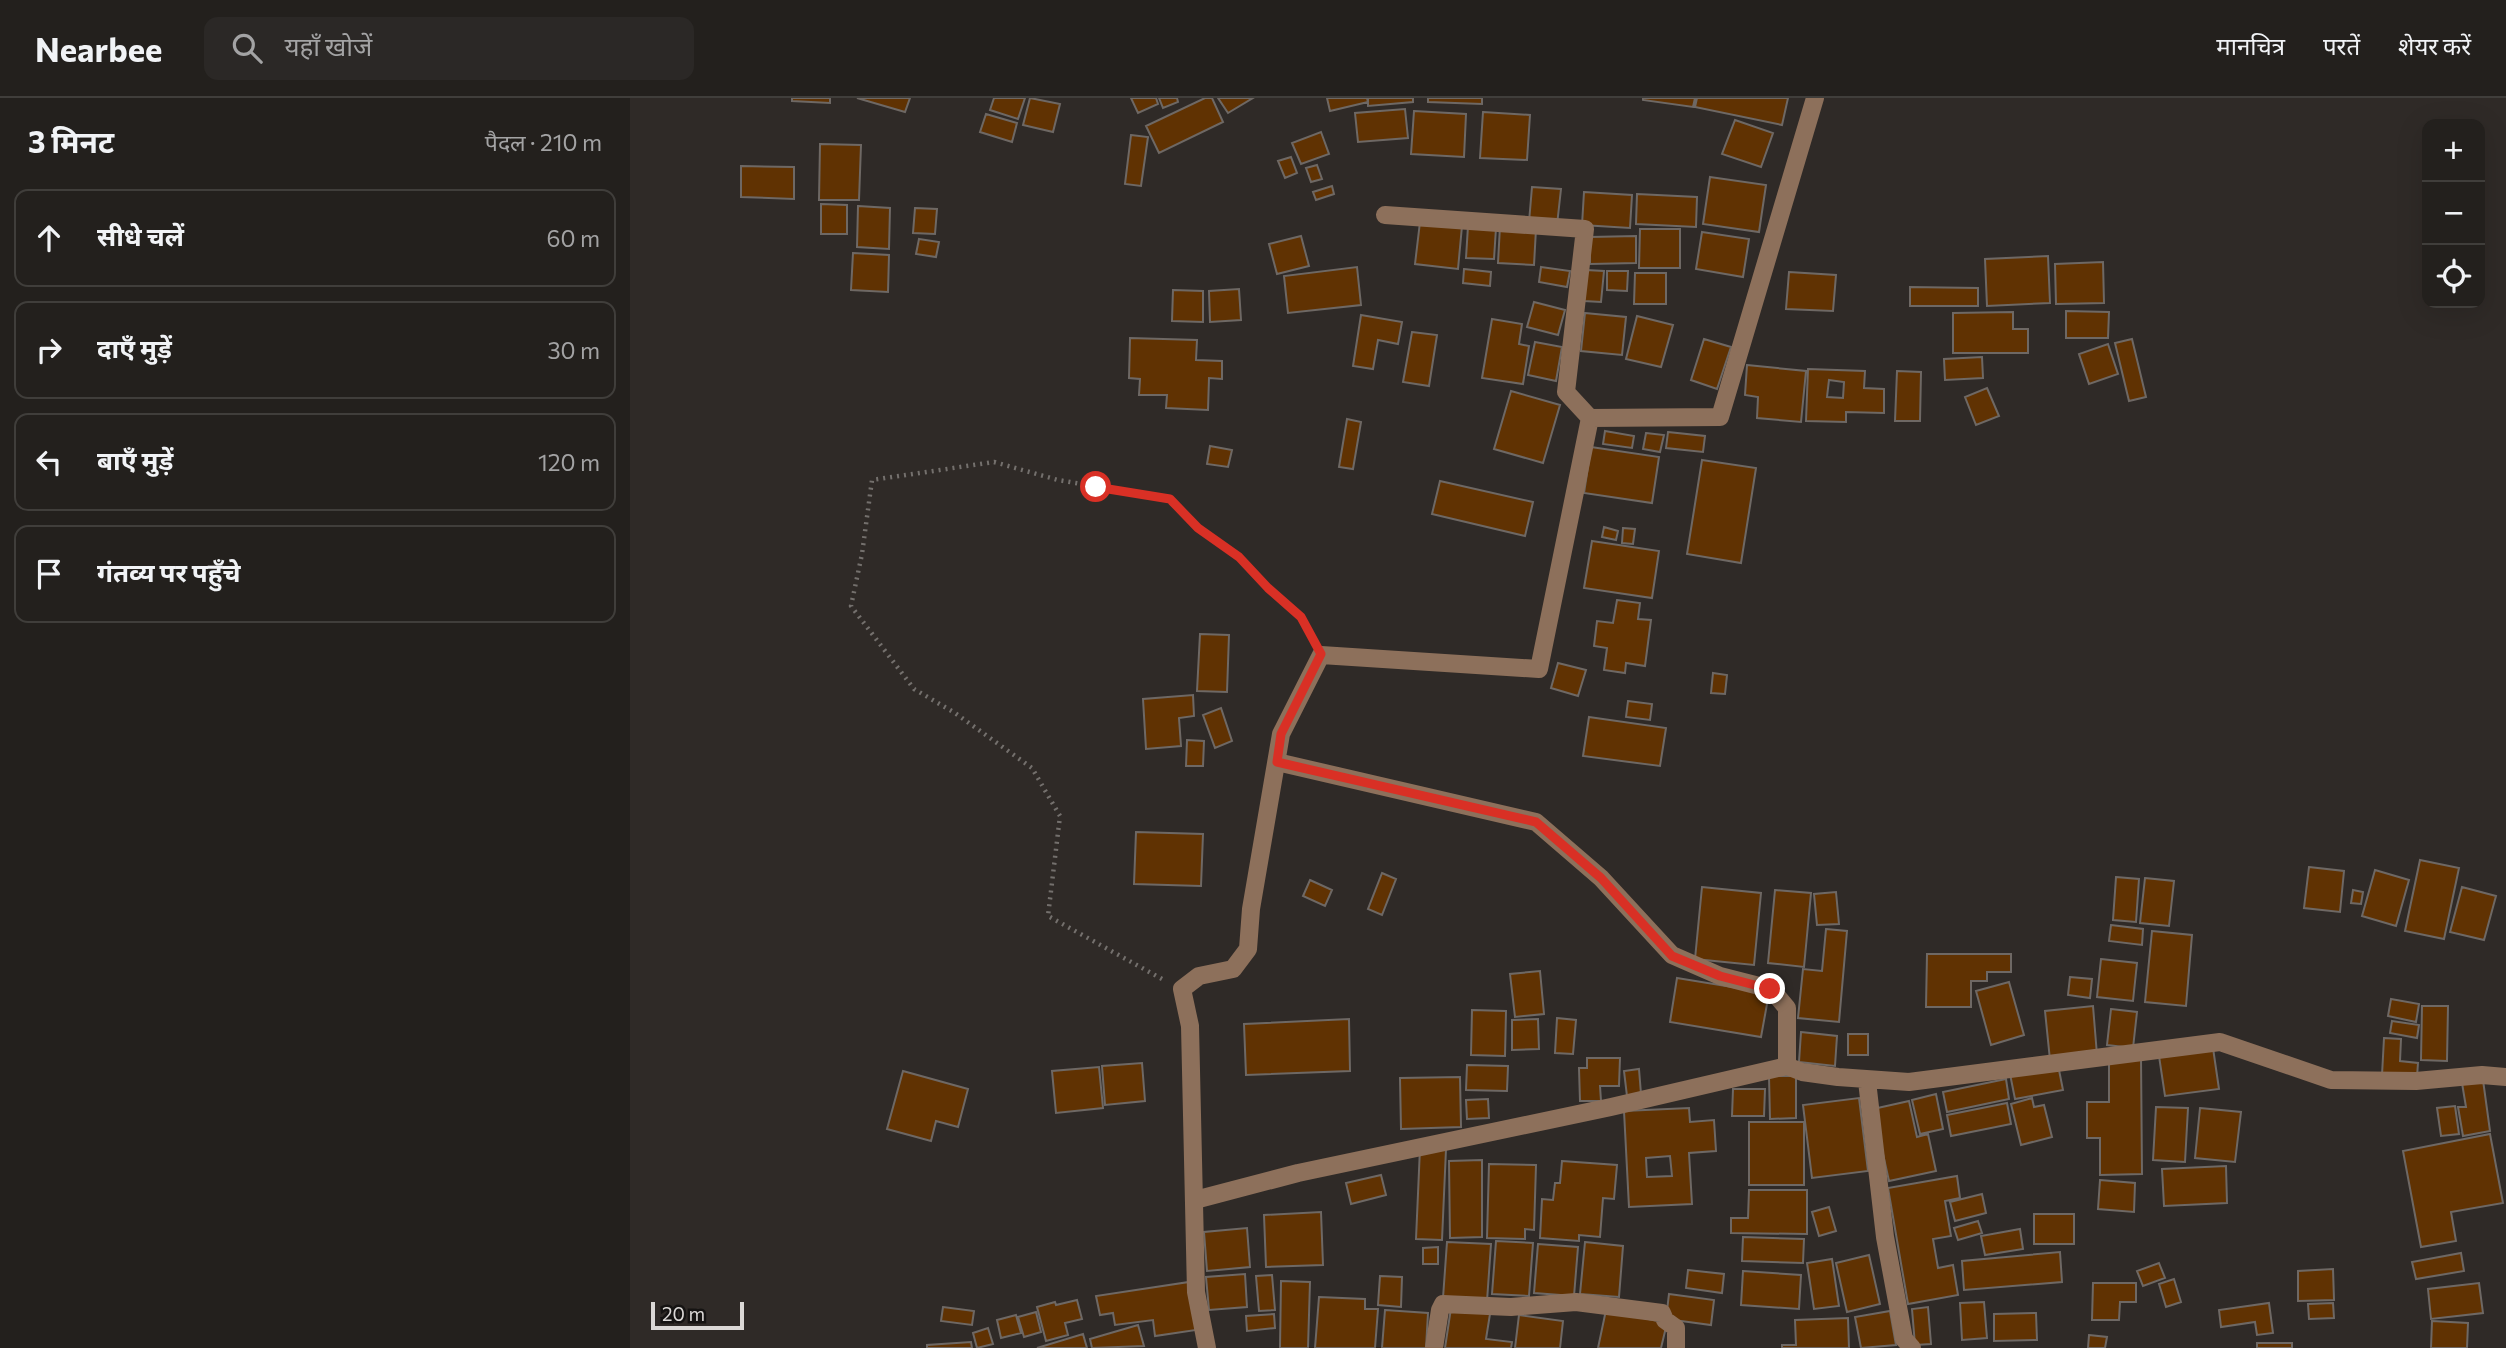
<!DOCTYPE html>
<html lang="hi">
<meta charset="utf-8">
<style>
:root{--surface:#23201d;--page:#2b2826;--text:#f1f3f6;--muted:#a3a3a4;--line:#403e3b}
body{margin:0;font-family:Commissioner,"Noto Sans Devanagari",sans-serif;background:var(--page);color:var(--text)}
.controls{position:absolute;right:21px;top:21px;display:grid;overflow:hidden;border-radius:14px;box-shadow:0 7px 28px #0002}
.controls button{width:63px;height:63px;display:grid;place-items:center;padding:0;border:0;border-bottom:2px solid var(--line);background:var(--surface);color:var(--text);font:35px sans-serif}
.scale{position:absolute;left:21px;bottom:18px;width:93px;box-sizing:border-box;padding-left:7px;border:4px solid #dbd8d6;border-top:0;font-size:19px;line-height:24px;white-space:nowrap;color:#dbd8d6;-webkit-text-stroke:5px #151312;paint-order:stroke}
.stop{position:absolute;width:21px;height:21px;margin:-16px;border:5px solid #d93025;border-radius:50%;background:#fff}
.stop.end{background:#d93025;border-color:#fff;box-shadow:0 2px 7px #0008}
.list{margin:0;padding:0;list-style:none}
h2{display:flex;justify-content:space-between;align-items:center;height:91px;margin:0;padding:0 28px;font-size:30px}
h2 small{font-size:23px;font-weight:400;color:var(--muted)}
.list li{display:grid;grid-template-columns:46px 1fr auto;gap:21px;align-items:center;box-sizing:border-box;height:98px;margin:0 14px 14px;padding:0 14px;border:2px solid var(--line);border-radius:14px}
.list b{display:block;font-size:26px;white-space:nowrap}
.list em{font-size:23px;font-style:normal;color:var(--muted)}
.icon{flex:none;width:38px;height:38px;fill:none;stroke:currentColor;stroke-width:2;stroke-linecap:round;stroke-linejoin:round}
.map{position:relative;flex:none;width:1876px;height:1250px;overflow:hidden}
header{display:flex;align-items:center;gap:42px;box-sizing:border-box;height:98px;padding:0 35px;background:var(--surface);border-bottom:2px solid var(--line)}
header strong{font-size:33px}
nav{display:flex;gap:38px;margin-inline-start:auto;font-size:24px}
.search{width:490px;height:63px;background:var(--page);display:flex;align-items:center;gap:18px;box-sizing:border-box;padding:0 24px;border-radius:14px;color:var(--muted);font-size:26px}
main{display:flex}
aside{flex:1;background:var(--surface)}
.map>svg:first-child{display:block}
.building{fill:#603202;stroke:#6e6864;stroke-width:2;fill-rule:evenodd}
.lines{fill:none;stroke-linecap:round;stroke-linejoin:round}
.path{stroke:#74706d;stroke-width:4.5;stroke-dasharray:2 5;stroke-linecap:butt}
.minor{stroke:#8d705b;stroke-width:18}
.route{stroke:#d93025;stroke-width:9}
</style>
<header>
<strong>Nearbee</strong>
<div class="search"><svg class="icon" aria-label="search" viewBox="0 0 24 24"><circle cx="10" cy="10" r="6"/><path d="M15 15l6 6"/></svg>यहाँ खोजें</div>
<nav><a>मानचित्र</a><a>परतें</a><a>शेयर करें</a></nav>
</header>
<main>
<aside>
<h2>3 मिनट<small>पैदल · 210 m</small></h2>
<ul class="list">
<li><svg class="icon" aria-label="ahead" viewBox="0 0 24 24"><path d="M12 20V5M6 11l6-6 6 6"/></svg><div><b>सीधे चलें</b></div><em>60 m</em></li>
<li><svg class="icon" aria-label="right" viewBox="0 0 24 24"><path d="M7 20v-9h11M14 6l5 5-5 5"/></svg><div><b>दाएँ मुड़ें</b></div><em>30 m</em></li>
<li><svg class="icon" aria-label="left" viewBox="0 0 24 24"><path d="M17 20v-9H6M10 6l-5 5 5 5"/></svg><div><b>बाएँ मुड़ें</b></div><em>120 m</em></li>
<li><svg class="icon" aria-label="arrive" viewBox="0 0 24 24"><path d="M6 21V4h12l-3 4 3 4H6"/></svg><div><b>गंतव्य पर पहुँचे</b></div></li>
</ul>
</aside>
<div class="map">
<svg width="1876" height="1250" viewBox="0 0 1876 1250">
<rect width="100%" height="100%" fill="#2f2a27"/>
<path class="building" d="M162 0H200V5L162 3Z
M227 0H280L275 14Z
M364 0H395L388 21 360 12Z
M400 0 430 6 423 34 393 27Z
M501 0H526L528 6 508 15Z
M529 0H547L548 4 533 10Z
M575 0H582L593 24 529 55 516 28Z
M588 0H623L598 15Z
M697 0H737L738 4 700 13Z
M738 0H783V4L738 8Z
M798 0H852V6L798 4Z
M1013 0H1065L1063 9 1013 2Z
M1067 0H1158L1152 27 1065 9Z
M775 11 778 40 728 44 725 15Z
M784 13 836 16 834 59 781 56Z
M853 14 900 17 897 62 850 60Z
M356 16 387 25 382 44 350 34Z
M1105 22 1143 35 1131 69 1092 56Z
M691 34 699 56 671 66 662 45Z
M501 37 518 39 511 88 495 86Z
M190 46 231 47 229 102H189Z
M661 59 667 75 655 80 648 63Z
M687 67 692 81 681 84 676 70Z
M111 68 164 69V101L111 99Z
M1080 79 1136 87 1129 134 1073 126Z
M702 88 704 96 686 102 683 94Z
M902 89 931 91 927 127 899 124Z
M954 94 1002 97 1000 130 952 127Z
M1007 96 1067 99 1066 129 1006 126Z
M191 106 217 107V136H191Z
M228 108 260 110 259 151 227 149Z
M285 110 307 111 305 136 283 135Z
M790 124 832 128 828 171 785 166Z
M838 128 866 130 864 161 836 160Z
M870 128 906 131 904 167 868 165Z
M1010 131H1050V170H1009Z
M1072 134 1119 141 1113 179 1066 171Z
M671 138 679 168 647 176 639 146Z
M1006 138V165L960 166V139Z
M289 141 309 144 306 159 286 156Z
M223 155 259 157 258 194 221 192Z
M1418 158 1420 205 1357 208 1355 161Z
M1473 164 1474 205 1426 206 1425 166Z
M727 169 731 207 658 215 654 178Z
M911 169 940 173 937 189 909 184Z
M834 171 861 174 860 188 833 185Z
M956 172 974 173 971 204 954 203Z
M977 173H998L997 193 977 192Z
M1159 174 1206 177 1203 213 1156 211Z
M1005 175H1036V206H1004Z
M1280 189 1348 190V208H1280Z
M609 191 611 222 580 224 579 193Z
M543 192 573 193V224L542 223Z
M904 204 935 212 928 237 897 229Z
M1436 213 1479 214 1478 240H1436Z
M1383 214V231H1398V255H1323V215Z
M955 215 996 219 992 257 951 253Z
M731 217 772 224 768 246 748 242 743 271 723 268Z
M1007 218 1043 227 1031 269 996 261Z
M862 221 892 226 889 246 899 248 893 286 852 280Z
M782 234 807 237 799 288 773 284Z
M500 240 567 242 566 262 592 263V281L579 280 578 312 536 310 537 297H509L510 281 499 280Z
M1074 241 1101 249 1087 291 1061 282Z
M1502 241 1516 299 1499 303 1485 245Z
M905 244 932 249 926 283 898 277Z
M1478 246 1488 276 1459 286 1449 256Z
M1352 259 1353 280 1315 282 1314 261Z
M1117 267 1176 273 1171 324 1127 320 1128 299 1115 297Z
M1178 271 1235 273 1234 290 1254 291V315L1216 314V324L1176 323ZM1199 282 1214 284 1213 300 1197 299Z
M1267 273 1291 274 1290 323H1265Z
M1357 290 1369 318 1346 327 1335 299Z
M881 293 930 307 913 365 864 351Z
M717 321 731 324 723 371 709 369Z
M975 333 1004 338 1002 350 973 346Z
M1038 334 1075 338 1073 354 1036 350Z
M1016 335 1034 337 1030 354 1013 351Z
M580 348 602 352 598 369 577 366Z
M961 349 1029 359 1022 405 954 395Z
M1072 362 1126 370 1111 465 1057 456Z
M810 383 903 404 895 438 802 416Z
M974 429 988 433 986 442 972 439Z
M993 430 1005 431 1003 446 992 445Z
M962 443 1029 453 1022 500 954 490Z
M987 502 1010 505 1008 521 1021 522 1015 568 996 565 995 575 974 572 977 550 964 548 967 523 983 525Z
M570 536 599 537 597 594 567 593Z
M928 565 956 572 948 598 921 590Z
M1083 575 1097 577 1095 596 1081 595Z
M563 597 564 618 549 620 551 648 516 651 513 601Z
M998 603 1022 606 1020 622 996 619Z
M591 610 602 643 585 650 573 617Z
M959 619 1036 630 1030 668 953 658Z
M557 642 574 643 573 668H556Z
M506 734 573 736 571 788 504 786Z
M1790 762 1829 770 1814 841 1775 833Z
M1679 769 1714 773 1710 814 1674 810Z
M1745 772 1779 782 1766 828 1732 818Z
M752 775 766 781 752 817 738 811Z
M1486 779 1509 781 1506 824 1483 822Z
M1515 780 1544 783 1539 828 1510 825Z
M680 782 702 792 695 808 673 798Z
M1072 789 1131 795 1124 867 1065 861Z
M1832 789 1866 798 1854 842 1820 834Z
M1145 792 1181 795 1174 869 1138 865Z
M1723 792 1733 794 1731 806 1721 805Z
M1206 794 1209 826 1187 827 1184 796Z
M1481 827 1513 831 1512 847 1479 843Z
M1196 831 1217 833 1209 924 1168 920 1173 871 1192 873Z
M1522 833 1562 837 1556 908 1515 904Z
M1297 856H1381V874H1357V883H1341V909H1296Z
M1471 861 1507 865 1503 903 1467 899Z
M910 873 914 916 885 919 880 876Z
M1440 879 1462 881 1460 900 1438 897Z
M1047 880 1139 895 1131 939 1040 924Z
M1379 884 1394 937 1361 947 1346 893Z
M1761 901 1789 906 1786 924 1758 918Z
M1463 908 1467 957 1420 962 1415 913Z
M1792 908H1818L1817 963 1791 962Z
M1481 911 1507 914 1503 950 1477 947Z
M842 912 876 913 875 958 841 957Z
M927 920 946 922 943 956 925 955Z
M719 921 720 973 616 977 614 926Z
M908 921 909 951 882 952V922Z
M1762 923 1789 927 1787 940 1760 935Z
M1171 934 1207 938 1205 968 1169 964Z
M1218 936H1238V957H1218Z
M1754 940 1771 941 1770 963 1788 965 1787 979 1752 977Z
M1583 950 1589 991 1535 998 1529 958Z
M957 960H990L989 988H970L971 1003H950L949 970H957Z
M1511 960 1512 1076 1470 1077V1040H1457V1004H1479V961Z
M512 965 515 1003 475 1007 472 968Z
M837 967 878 968 877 993 836 992Z
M1428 967 1433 992 1385 1001 1380 976Z
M469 969 473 1010 426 1015 422 973Z
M1009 971 1011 996 997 998 994 973Z
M273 973 338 991 328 1029 306 1023 301 1043 257 1031Z
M1139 978H1166V1020L1140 1021Z
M830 979 831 1029 771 1031 770 980Z
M1376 981 1379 1001 1317 1014 1313 994Z
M1853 982 1860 1033 1833 1038 1828 1009H1836L1832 985Z
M1103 991H1135L1134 1018H1102Z
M1306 996 1313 1031 1290 1036 1282 1002Z
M1229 1000 1238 1073 1182 1080 1173 1007Z
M1402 1000 1404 1009 1414 1007 1422 1039 1391 1047 1381 1006Z
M858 1001 859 1020 837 1021 836 1002Z
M1279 1003 1287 1039 1298 1036 1306 1073 1259 1083 1243 1011Z
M1377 1005 1381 1026 1321 1038 1317 1017Z
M1825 1008 1829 1036 1811 1038 1807 1010Z
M1526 1009 1558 1010 1555 1064 1523 1062Z
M1059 1010 1060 1024 1084 1022 1086 1053 1059 1055 1062 1106 999 1109 994 1013ZM1040 1058 1042 1078 1017 1079 1016 1060Z
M1570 1010 1611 1014 1605 1064 1565 1060Z
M1119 1024H1174V1087H1119Z
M1860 1036 1873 1105 1821 1114 1826 1143 1791 1149 1773 1053Z
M790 1050 816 1051 812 1142 786 1141Z
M852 1062V1139L820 1140 819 1063Z
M932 1063 987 1067 984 1101 973 1100 970 1139 949 1137V1143L910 1140 912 1101 923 1102 925 1085H930Z
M859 1066 906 1067 904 1132 895 1131V1141L857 1140Z
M1596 1068 1597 1105 1534 1108 1532 1071Z
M751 1077 756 1097 721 1106 716 1085Z
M1327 1078 1330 1100 1315 1103 1321 1138 1303 1141 1308 1170 1323 1167 1328 1197 1278 1206 1258 1090Z
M1470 1082 1505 1085 1504 1114 1468 1111Z
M1119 1092H1177V1136L1101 1135V1120H1118Z
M1352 1096 1356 1115 1325 1123 1320 1104Z
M1199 1109 1206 1133 1189 1138 1182 1114Z
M691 1114 693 1167 636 1169 634 1117Z
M1404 1116H1444V1146H1404Z
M1348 1123 1352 1135 1328 1142 1324 1130Z
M617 1130 620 1169 577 1173 574 1134Z
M1390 1131 1393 1151 1355 1157 1351 1138Z
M1113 1139 1174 1141 1173 1165 1112 1163Z
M866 1143 903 1145 899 1198 862 1196Z
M817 1144 861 1146 857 1203 813 1200Z
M955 1144 993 1148 989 1199 950 1196Z
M908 1146 948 1149 944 1198 904 1195Z
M808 1149V1166H793V1150Z
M1430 1154 1432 1184 1334 1192 1332 1163Z
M1831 1155 1834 1173 1786 1181 1782 1164Z
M1239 1157 1250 1206 1217 1214 1206 1165Z
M1202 1161 1209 1208 1184 1211 1177 1165Z
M1529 1165 1535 1180 1513 1188 1507 1173Z
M1703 1171 1704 1202 1668 1203V1173Z
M1058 1172 1094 1176 1092 1195 1056 1190Z
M1113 1173 1171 1177 1169 1211 1111 1207Z
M615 1176 617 1209 579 1212 576 1179Z
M642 1177 645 1212 629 1213 626 1178Z
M750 1178 772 1179 771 1209 748 1207Z
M1544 1181 1551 1204 1536 1209 1529 1186Z
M651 1183 680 1184 678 1250H650Z
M559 1184 566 1232 525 1238 523 1222 485 1227 483 1215 470 1217 466 1198Z
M1463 1185H1506V1204H1490L1489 1222H1462Z
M1849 1185 1853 1215 1801 1221 1798 1191Z
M1039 1196 1084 1202 1081 1227 1036 1221Z
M689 1199 735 1201V1211H748L745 1250H685Z
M447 1202 452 1221 435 1225 438 1237 416 1243 407 1209 425 1204 426 1207Z
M1354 1204 1357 1240 1332 1242 1330 1205Z
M1639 1205 1643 1235 1627 1237 1625 1224 1591 1229 1589 1212Z
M1703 1205 1704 1220 1679 1221 1678 1206Z
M313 1209 344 1213 342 1227 311 1223Z
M1298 1209 1301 1246 1285 1247 1282 1211Z
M821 1210 860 1216 856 1241 882 1244 881 1250H815Z
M755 1212 798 1215 796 1250H752Z
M976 1212 1037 1225 1031 1250H968Z
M1260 1213 1266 1247 1231 1250 1225 1219Z
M406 1214 411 1234 394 1239 388 1219Z
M1406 1215 1407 1242 1364 1243V1216Z
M644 1216 645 1230 617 1233 616 1218Z
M386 1217 391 1235 371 1240 367 1222Z
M889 1217 933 1223 930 1250H885Z
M1218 1220 1219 1250H1152V1247H1166L1165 1222Z
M1802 1223 1838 1225 1837 1250H1801Z
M508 1227 514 1248 462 1250 460 1241Z
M358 1230 363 1246 347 1250 343 1235Z
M453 1236 457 1250H407Z
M1459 1237 1477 1239 1475 1250H1458Z
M341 1244 342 1250H297V1247Z
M1627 1245H1662V1250H1627Z"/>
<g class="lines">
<path class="path" d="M532 881 418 818 430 718 402 670 325 615 284 591 221 508 232 456 242 382 364 364 428 382 540 401 568 430 609 459 638 490 671 519 682 539"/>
<path class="minor" d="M755 117 955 131 936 294 960 320
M647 664 906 724 971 780 1042 857 1090 878 1141 891 1157 910V968
M1237 983 1255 1139 1274 1241 1282 1250
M565 1102 668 1075 981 1009 1157 968 1172 974 1208 979 1279 984 1590 944 1701 982 1786 983 1852 977 1876 979
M577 1250 566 1194 560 928 552 891 569 878 603 871 618 851 621 811 651 636 691 557 909 571 960 320 1090 319 1185 0
M804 1250 810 1212 813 1206 881 1209 946 1204 1032 1215 1035 1222 1046 1230V1250"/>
</g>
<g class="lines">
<path class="route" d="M466 389 540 401 568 430 609 459 638 490 671 519 691 556 651 636 647 664 906 724 971 780 1042 858 1090 878 1140 891"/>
</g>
</svg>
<div class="controls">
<button>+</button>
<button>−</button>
<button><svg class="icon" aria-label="locate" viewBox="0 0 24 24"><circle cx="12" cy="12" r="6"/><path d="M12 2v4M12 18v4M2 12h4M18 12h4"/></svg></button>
</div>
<div class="scale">20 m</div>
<div class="stop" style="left:466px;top:389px"></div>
<div class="stop end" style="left:1140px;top:891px"></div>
</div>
</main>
